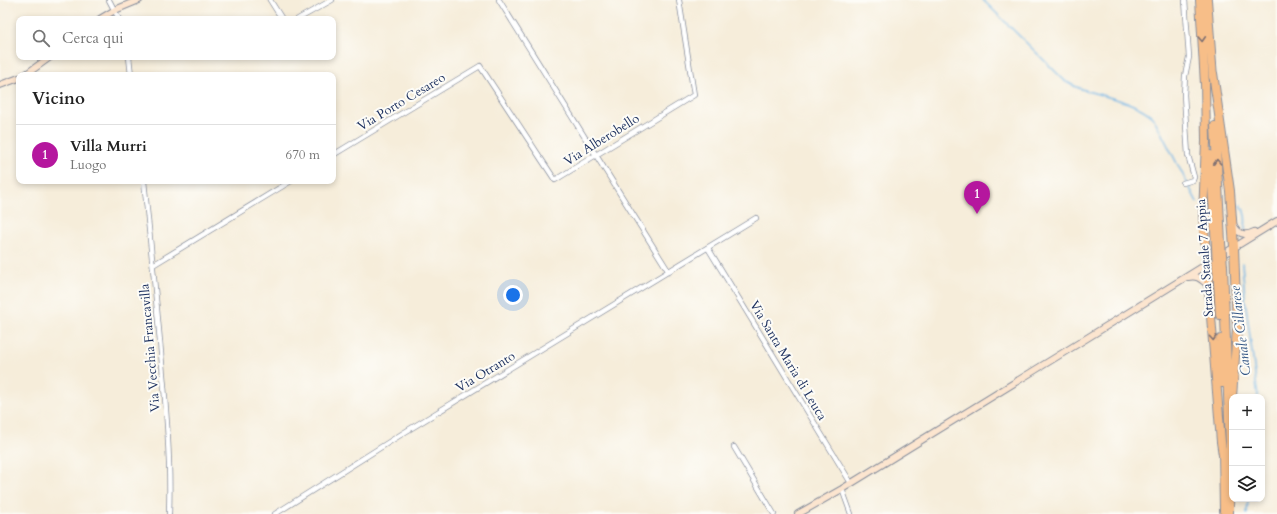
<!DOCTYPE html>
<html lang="it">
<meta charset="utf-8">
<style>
:root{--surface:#fff;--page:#f2f2f2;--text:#222;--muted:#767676;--line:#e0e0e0;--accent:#b5179e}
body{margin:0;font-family:Cardo,serif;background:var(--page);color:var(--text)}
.controls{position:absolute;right:12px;bottom:12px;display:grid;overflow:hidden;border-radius:8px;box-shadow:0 2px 6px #0003}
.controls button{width:36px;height:36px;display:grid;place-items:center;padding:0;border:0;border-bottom:1px solid var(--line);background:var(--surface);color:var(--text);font:20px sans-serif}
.you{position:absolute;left:513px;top:295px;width:14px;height:14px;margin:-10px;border:3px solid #fff;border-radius:50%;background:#1a73e8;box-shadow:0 0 0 6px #1a73e833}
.badge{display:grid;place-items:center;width:26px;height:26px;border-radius:50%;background:var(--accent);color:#fff;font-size:13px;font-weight:700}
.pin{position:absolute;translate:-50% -33px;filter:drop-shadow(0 1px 2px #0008)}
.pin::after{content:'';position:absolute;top:21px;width:14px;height:12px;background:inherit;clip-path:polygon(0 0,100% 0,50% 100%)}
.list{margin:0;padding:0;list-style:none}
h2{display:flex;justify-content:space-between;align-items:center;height:52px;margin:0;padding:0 16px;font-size:17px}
h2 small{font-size:13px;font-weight:400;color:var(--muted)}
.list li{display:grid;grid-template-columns:26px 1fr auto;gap:12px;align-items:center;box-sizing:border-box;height:60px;padding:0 16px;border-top:1px solid var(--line)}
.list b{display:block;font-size:15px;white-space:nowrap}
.list p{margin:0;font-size:13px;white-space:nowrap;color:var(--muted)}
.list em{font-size:13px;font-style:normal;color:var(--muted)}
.icon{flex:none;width:22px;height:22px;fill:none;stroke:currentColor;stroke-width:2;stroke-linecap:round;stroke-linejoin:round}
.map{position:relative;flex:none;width:1277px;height:514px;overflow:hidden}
.search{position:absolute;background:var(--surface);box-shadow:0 2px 6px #0003;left:16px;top:16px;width:320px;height:44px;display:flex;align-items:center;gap:10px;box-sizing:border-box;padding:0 14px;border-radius:8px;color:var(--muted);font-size:15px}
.panel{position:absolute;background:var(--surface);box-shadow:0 2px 6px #0003;left:16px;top:72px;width:320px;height:112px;border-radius:8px}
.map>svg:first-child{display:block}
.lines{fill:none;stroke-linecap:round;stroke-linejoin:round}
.stream{stroke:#6eb4e5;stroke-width:1.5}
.street-casing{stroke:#888e9c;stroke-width:6}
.secondary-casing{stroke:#888e9c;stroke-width:8}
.highway-casing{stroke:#888e9c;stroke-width:10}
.street{stroke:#fff;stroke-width:4.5}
.secondary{stroke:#fce5cf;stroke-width:6}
.highway{stroke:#f7be88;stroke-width:8}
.highway-bridge-casing{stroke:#888e9c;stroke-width:10;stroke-linecap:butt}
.highway-bridge{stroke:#f7be88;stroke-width:8}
.oneway{stroke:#7e6f71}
.labels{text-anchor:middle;stroke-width:4;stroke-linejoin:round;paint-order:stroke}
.street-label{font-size:13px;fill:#1b2f5e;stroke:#fdfcf7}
.water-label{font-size:14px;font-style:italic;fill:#345786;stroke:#fdfcf7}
</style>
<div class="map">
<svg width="1277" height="514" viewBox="0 0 1277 514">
<rect width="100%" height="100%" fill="#fdfcf7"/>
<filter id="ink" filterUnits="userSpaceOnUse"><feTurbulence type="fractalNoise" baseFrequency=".025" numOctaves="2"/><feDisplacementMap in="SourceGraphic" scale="8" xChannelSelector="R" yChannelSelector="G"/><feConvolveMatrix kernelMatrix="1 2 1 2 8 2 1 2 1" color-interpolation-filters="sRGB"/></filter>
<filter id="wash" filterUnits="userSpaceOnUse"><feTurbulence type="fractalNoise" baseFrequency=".012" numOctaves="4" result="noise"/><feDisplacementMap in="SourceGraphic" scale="16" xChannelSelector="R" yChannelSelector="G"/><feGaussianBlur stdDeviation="0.9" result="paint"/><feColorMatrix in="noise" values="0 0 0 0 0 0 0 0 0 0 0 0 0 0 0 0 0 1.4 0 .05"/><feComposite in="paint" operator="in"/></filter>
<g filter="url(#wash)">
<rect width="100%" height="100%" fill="#f6edda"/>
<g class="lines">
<path class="stream" d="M983 0 1065 81C1092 98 1129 96 1153 117L1197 202
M1241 205C1246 213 1246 220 1245 230
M1242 263 1245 299 1258 397
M1247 514 1248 499"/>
</g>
</g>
<g filter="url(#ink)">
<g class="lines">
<defs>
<path id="street" d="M109 0 119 19
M270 0 282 19
M499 0 669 272
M298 19 332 0
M129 57 131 75
M333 155 480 66 555 180 694 95 679 0
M144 181C150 238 156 296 161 353 166 407 171 460 169 514
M1183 183 1193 180 1194 177 1188 155 1184 95 1185 76 1189 57 1185 0
M708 248 851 483
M153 265 291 181
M734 447 774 514
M842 489 851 514
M275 514 405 432 756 218"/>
<path id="secondary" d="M100 19 115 10 139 0
M25 75 50 57
M0 85 19 78
M1233 224C1238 234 1244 237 1254 232
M1188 277C1198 275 1201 279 1208 285
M798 514 842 489 1277 221"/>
<path id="highway" d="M1200 0 1205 85
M1207 0 1213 77
M1213 73 1230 191 1234 247 1237 329 1232 397
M1205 81 1206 141 1203 216 1221 442 1223 455
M1215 126 1221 243
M1210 155 1216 246
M1223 266 1230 445 1229 514
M1217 268 1220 315
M1221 339 1222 383
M1223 451 1224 511"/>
</defs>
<use href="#street" class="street-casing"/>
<use href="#secondary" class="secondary-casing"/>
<use href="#highway" class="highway-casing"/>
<use href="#street" class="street"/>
<use href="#secondary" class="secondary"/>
<use href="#highway" class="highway"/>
<defs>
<path id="highway-bridge" d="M1221 243 1223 266
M1216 246 1217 268"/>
</defs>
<use href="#highway-bridge" class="highway-bridge-casing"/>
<use href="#highway-bridge" class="highway-bridge"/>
</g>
<defs><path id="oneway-chevron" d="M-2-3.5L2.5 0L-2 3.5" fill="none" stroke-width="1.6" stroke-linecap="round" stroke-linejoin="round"/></defs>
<g class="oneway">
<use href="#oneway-chevron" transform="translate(1202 39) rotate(87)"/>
<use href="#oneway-chevron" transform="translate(1217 162) rotate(-93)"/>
<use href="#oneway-chevron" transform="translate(1213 338) rotate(85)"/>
</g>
</g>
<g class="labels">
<g class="street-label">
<text transform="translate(401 101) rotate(-31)" y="5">Via Porto Cesareo</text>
<text transform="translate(601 139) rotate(-32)" y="5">Via Alberobello</text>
<text transform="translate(1204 258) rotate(-94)" y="5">Strada Statale 7 Appia</text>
<text transform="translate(149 348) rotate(-95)" y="5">Via Vecchia Francavilla</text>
<text transform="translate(789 360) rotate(59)" y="5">Via Santa Maria di Leuca</text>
<text transform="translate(485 371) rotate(-31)" y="5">Via Otranto</text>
</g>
<g class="water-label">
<text transform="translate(1240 331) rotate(-97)" y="5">Canale Cillarese</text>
</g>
</g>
</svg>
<div class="controls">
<button>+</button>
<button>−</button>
<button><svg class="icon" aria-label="layers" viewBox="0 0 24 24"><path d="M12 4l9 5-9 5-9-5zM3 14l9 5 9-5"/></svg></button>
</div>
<div class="you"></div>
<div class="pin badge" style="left:977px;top:214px">1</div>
<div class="search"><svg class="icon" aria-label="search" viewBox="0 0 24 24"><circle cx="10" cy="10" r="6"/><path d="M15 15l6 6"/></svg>Cerca qui</div>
<section class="panel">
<h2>Vicino<small></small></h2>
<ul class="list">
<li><span class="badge">1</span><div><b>Villa Murri</b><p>Luogo</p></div><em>670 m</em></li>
</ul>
</section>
</div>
